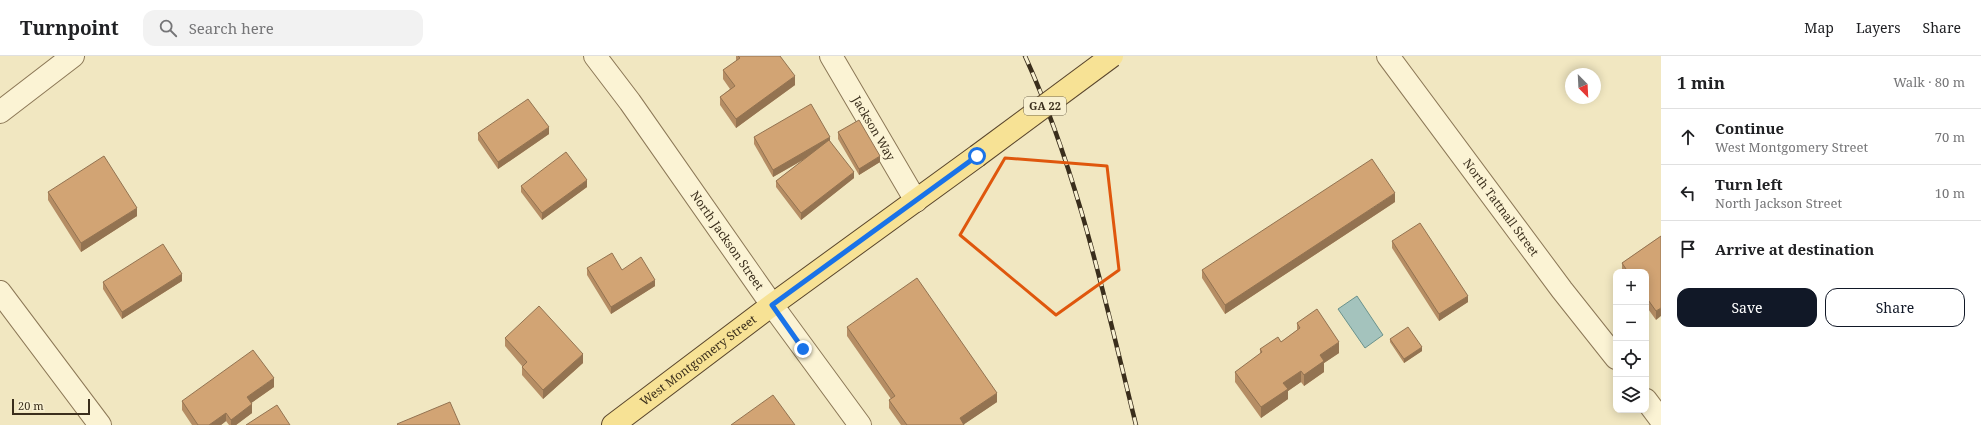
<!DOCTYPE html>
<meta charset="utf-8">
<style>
:root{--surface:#fff;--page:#f2f2f2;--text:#202124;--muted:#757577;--line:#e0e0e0;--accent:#111827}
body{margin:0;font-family:"Noto Serif",serif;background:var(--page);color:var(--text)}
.controls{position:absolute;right:12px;bottom:12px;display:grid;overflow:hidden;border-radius:8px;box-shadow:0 2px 10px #0003}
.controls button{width:36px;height:36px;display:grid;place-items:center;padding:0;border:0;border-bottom:1px solid var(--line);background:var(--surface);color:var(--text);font:20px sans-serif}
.compass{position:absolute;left:1565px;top:12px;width:36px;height:36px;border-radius:50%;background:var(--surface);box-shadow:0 2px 10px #0003;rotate:156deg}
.scale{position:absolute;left:12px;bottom:10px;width:78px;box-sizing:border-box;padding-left:4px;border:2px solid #3a2e1c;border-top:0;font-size:11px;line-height:14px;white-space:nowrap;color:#3a2e1c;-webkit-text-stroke:3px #f8f0d1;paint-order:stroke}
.stop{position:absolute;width:12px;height:12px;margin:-9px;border:3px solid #1a73e8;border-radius:50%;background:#fff}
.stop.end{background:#1a73e8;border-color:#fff;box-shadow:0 1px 4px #0008}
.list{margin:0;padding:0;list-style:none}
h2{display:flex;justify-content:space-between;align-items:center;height:52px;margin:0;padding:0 16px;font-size:17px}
h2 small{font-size:13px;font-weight:400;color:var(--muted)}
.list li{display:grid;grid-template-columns:26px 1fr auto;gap:12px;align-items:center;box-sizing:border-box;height:56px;padding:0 16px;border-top:1px solid var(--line)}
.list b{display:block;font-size:15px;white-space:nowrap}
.list p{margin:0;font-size:13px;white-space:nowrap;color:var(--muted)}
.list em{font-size:13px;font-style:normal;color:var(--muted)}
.actions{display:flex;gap:8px;padding:12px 16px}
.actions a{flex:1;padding:9px 0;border:1px solid var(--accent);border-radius:12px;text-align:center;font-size:14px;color:var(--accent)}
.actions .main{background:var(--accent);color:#fff}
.icon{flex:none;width:22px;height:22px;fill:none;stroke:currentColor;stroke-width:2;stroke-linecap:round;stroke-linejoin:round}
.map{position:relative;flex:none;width:1661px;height:369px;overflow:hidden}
header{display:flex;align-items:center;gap:24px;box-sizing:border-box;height:56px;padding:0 20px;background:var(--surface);border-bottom:1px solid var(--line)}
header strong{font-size:19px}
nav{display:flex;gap:22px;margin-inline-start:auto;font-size:14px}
.search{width:280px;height:36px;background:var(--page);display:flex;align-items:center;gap:10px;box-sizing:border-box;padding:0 14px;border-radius:12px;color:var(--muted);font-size:15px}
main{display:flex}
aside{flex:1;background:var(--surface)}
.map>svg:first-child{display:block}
.water{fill:#a4c3bd;stroke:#6a928c}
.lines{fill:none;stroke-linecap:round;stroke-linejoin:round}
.minor-casing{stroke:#8c7857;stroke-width:24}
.major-casing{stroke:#59452c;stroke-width:24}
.minor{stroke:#fbf3d4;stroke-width:22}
.major{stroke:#f7e295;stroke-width:22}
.rail-casing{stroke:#3a2e1c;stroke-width:4.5}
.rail{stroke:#f8f0d1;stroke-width:3;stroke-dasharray:9;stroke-linecap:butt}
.major-bridge-casing{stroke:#59452c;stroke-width:24;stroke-linecap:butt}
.major-bridge{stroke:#f7e295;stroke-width:22}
.wall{fill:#b58d64}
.shaded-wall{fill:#937351}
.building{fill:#d2a474;stroke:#937351}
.route{stroke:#1a73e8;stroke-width:5}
.marked{fill:none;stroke:#df570d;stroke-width:3;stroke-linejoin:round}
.labels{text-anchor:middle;stroke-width:3.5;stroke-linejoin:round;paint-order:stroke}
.shield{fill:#f8f0d1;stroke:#736852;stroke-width:1}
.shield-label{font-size:11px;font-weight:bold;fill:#3a2e1c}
.street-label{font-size:12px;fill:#3a2e1c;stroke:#f8f0d1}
</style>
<header>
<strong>Turnpoint</strong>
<div class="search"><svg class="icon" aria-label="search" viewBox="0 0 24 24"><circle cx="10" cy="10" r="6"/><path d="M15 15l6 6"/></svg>Search here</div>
<nav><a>Map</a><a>Layers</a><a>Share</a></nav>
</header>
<main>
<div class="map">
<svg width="1661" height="369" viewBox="0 0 1661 369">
<rect width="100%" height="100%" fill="#f1e7c1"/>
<path class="water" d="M1357 240 1383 279 1365 292 1338 253Z"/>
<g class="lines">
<defs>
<g id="minor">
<path id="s1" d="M595 0 630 46 772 249 860 369"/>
<path id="s2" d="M831 0 916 145"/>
<path id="s3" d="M1388 0 1562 234 1616 302"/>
<path d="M0 56 73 0"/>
<path d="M0 236 100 369"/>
<path d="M1646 344 1661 364"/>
</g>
<g id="major">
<path id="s4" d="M613 369 772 249 977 100"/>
</g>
</defs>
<use href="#minor" class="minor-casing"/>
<use href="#major" class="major-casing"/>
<use href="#minor" class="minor"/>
<use href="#major" class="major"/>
<defs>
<path id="rail" d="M1025 0C1078 117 1105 244 1136 369"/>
</defs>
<use href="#rail" class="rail-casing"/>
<use href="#rail" class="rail"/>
<defs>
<path id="major-bridge" d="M977 100 1112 0"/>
</defs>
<use href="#major-bridge" class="major-bridge-casing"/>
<use href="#major-bridge" class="major-bridge"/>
</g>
<path class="wall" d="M736 0H780L795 29 736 72 720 49V41L730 33 723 23V14L736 5Z
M838 76 880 106 859 119 838 83Z
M478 77 549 78 498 113 478 84Z
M754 81 830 85 854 122 801 164 776 131V125L805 103 773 121 754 88Z
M521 130 587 131 542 164 521 136Z
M48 136 137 160 81 196 48 144Z
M1395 146 1225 258 1202 222V214Z
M1661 180 1656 264 1646 250V216H1622V207Z
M1392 185 1468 246 1439 265 1392 192Z
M587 212 622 214 655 230 611 258 587 219Z
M182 225 122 263 103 233V226Z
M1297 267 1339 297 1324 307V316L1304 330 1301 326 1288 335V343L1261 362 1235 326V316L1260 298V293L1281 286 1297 274Z
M847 271 997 346 964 368V369H901L889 352V344L891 343 847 280Z
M505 282 583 307 543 343 522 319V310L505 290Z
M1390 283 1422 295 1404 307 1390 286Z
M274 331 251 347 252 357 236 369H229L226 365 221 369H192L182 354V345Z"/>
<path class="shaded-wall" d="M795 20V29L736 72V63Z
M549 71V78L498 113V106Z
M830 81V88L773 121V114Z
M880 100V106L859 119V113Z
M854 116V122L801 164V157Z
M587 124V131L542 164V157Z
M1395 137V146L1225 258V249Z
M137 152V160L81 196V187Z
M182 218V225L122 263V256Z
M655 224V230L611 258V251Z
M1468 240V246L1439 265V258Z
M1661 252V260L1656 264V255Z
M1339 286V297L1324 307V316L1304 330V319L1320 299Z
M1422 291V295L1404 307V303Z
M583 298V307L543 343V334Z
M1301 315V326L1288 335V343L1261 362V351L1283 327Z
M274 322V331L247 350V341Z
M997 337V346L963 369 960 362Z
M252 348V357L236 369H231V364Z
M226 357V365L221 369H209Z"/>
<path class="building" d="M738 0H780L795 20 736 63 720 41 735 30 723 14 740 2Z
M528 43 549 71 498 106 478 77Z
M811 48 830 81 773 114 754 81Z
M859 64 880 100 859 113 838 76Z
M829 84 854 116 801 157 776 125Z
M566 96 587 124 542 157 521 130Z
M104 100 137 152 81 187 48 136Z
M1372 103 1395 137 1225 249 1202 214Z
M1420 167 1468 240 1439 258 1392 185Z
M1661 180V252L1656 255 1646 241V216H1628L1622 207Z
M163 188 182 218 122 256 103 226Z
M612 197 622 214 641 201 655 224 611 251 587 212Z
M917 222 997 337 960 362 964 369H907L889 344 895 340 847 271Z
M539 250 583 298 543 334 522 311 527 306 505 282Z
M1317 253 1339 286 1320 299 1324 305 1304 319 1301 315 1283 327 1288 333 1261 351 1235 316 1262 296 1260 293 1278 281 1281 286 1300 272 1297 267Z
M1408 271 1422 291 1404 303 1390 283Z
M253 294 274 322 247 341 252 348 231 364 226 357 209 369H198L182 345Z
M773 339 795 369H731Z
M450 346 460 369H398L397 368Z
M277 349 290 369H246Z"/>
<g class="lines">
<path class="route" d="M803 293 772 249 977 100"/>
</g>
<path class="marked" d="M1005 102 1107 110 1119 214 1056 259 960 179Z"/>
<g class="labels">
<rect class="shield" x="1024" y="41" width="42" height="18" rx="3"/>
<g class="shield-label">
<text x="1045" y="54">GA 22</text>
</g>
<g class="street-label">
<text dy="4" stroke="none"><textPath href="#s2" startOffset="84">Jackson Way</textPath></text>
<text dy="4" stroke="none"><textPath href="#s3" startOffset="189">North Tattnall Street</textPath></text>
<text dy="4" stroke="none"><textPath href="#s1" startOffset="227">North Jackson Street</textPath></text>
<text dy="4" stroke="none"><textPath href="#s4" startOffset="107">West Montgomery Street</textPath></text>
</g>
</g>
</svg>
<div class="controls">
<button>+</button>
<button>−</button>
<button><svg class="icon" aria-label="locate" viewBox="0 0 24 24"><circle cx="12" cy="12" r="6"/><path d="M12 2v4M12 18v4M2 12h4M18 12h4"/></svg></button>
<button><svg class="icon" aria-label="layers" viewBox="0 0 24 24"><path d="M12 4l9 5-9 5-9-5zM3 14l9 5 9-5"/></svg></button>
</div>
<svg class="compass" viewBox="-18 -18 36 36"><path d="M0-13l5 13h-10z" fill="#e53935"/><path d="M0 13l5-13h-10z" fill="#757577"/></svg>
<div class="scale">20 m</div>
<div class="stop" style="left:977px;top:100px"></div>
<div class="stop end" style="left:803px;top:293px"></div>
</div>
<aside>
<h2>1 min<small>Walk · 80 m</small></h2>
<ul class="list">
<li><svg class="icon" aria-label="ahead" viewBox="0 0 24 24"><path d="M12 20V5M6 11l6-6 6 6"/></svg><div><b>Continue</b><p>West Montgomery Street</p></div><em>70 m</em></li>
<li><svg class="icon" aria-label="left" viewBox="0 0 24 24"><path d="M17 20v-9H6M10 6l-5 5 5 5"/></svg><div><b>Turn left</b><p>North Jackson Street</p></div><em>10 m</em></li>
<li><svg class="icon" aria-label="arrive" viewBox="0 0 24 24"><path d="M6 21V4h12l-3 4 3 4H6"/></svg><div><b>Arrive at destination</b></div></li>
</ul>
<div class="actions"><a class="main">Save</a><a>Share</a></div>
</aside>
</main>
